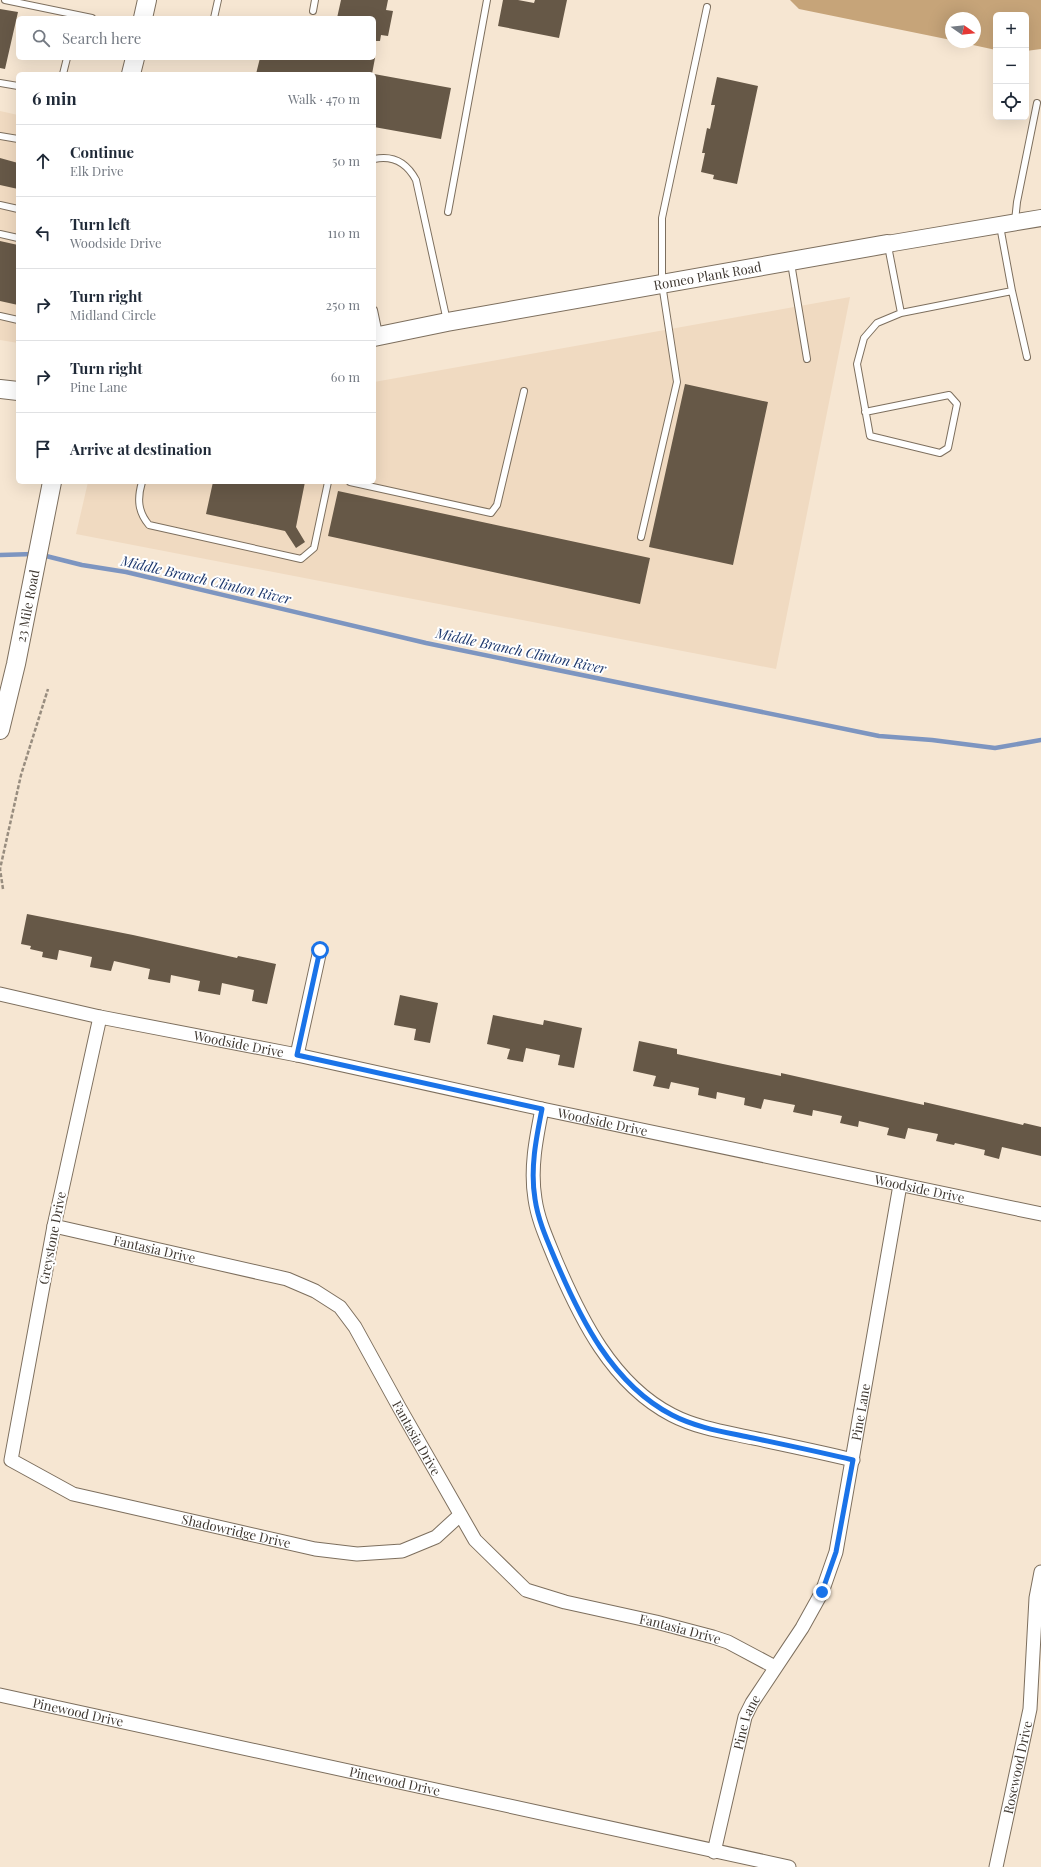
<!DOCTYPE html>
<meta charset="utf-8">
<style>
:root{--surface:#fff;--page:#f6f6f7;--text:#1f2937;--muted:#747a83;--line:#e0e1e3}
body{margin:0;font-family:"Playfair Display",serif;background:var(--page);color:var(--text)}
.controls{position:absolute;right:12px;top:12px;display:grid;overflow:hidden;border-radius:6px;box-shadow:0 4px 16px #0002}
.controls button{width:36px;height:36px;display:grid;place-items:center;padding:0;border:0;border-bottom:1px solid var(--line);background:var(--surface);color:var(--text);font:20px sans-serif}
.compass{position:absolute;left:945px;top:12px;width:36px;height:36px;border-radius:50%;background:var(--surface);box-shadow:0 4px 16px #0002;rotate:104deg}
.stop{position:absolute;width:12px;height:12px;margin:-9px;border:3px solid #1a73e8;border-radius:50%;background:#fff}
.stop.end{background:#1a73e8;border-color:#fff;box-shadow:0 1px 4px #0008}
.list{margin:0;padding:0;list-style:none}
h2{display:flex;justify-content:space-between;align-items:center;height:52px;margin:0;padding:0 16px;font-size:17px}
h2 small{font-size:13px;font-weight:400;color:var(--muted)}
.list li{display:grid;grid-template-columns:26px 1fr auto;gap:12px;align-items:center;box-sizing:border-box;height:72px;padding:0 16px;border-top:1px solid var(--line)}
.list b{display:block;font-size:15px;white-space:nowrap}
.list p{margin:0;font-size:13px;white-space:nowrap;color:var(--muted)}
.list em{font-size:13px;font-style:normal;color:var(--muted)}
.icon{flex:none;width:22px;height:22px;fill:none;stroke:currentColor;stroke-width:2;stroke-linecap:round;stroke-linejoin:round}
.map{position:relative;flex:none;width:1041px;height:1867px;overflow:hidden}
.search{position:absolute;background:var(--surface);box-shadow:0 4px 16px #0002;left:16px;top:16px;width:360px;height:44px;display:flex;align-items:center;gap:10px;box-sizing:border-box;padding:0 14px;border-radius:6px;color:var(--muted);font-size:15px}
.panel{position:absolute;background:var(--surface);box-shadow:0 4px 16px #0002;left:16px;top:72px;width:360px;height:412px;border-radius:6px}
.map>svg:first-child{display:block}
.built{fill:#f0dac1}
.forest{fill:#c6a479}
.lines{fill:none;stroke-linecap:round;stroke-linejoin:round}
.stream{stroke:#7d95c0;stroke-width:4.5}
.building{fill:#665847}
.service-casing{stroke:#7d6f5e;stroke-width:8}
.minor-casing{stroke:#7d6f5e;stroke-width:15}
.tertiary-casing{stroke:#7d6f5e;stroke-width:18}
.secondary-casing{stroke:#7d6f5e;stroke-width:20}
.path{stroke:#988d7f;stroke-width:2.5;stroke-dasharray:4 2;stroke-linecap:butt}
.service{stroke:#fff;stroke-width:6}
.minor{stroke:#fff;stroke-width:13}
.tertiary{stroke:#fff;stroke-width:16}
.secondary{stroke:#fff;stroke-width:18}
.route{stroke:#1a73e8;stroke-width:5}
.labels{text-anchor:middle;stroke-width:4;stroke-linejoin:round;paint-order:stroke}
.street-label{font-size:13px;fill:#3f3831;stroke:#fff}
.water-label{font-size:14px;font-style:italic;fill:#1d386e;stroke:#fff}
</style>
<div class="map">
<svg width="1041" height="1867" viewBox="0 0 1041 1867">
<rect width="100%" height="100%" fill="#f6e6d2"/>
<path class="built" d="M0 111 18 115V343L0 340Z
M850 297 776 669 76 534 88 482H374V382Z"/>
<path class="forest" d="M790 0H1041V49L1026 51V15H996V50L959 42H975V18H951V40L799 9Z"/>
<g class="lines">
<path class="stream" d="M0 555 34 554
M42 555 82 565 126 572 426 643 879 736 932 740 995 748 1041 740"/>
</g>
<path class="building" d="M341 0H388L386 10 393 11 388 36 381 35 380 41H374V18H337Z
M503 0H518L534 3 535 0H567L559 38 498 26Z
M0 9 18 12 5 69 0 68Z
M260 58H375L372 74H256Z
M374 74 451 88 441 139 374 127Z
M717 77 758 86 737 184 713 179 714 175 701 172 705 153H702L707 128 710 129 715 105H711Z
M0 158 18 163V189L0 185Z
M0 241 18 245V305L0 301Z
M685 384 768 402 733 565 649 547Z
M213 482H305L296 527 305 542 296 548 285 531 206 514Z
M338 491 650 558 640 604 328 536Z
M27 914 133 935 237 958 238 956 276 964 267 1004 252 1001 254 990 222 983 220 995 198 991 200 981 171 975 170 983 148 979 150 969 114 961 111 971 90 967 92 957 59 950 57 960 42 957 43 952 30 949 31 946 21 944Z
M400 995 438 1003 430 1043 414 1040 416 1029 394 1025Z
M493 1015 543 1025 544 1020 582 1028 574 1068 558 1065 560 1055 526 1048 523 1062 507 1059 510 1049 487 1044Z
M639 1041 677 1049V1054L723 1064 781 1076V1073L924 1105V1102L1023 1125 1024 1123 1041 1127V1156L1002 1147 999 1159 984 1155 985 1150 955 1143 954 1145 936 1141 938 1134 908 1128 905 1139 887 1135 889 1128 859 1121 858 1127 840 1123 842 1116 813 1110 812 1116 793 1112 795 1105 764 1099 761 1109 744 1105 745 1098 717 1092 716 1099 698 1095 699 1088 671 1082 669 1089 653 1086 656 1076 633 1071Z"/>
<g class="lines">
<defs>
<path id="service" d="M5 0 92 18
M313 11 315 0
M214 18 218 0
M63 74 67 58
M0 83 18 86
M0 136 18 139
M374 159C393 155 407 163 416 180L447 321
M0 205 18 209
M448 212 487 0
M1015 221 1017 202 1037 103
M1000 226 1012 291
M0 234 18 238
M791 263 807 359
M374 310 379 334
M901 313 1012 291 1027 357
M0 316 18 320
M865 412 949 395 957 404 948 448 940 453 870 436 857 364 864 338 877 323 901 313 888 246
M142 482C137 499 138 512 149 525L301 559 314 548 328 482
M350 482 491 513 497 505 524 391
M641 537 677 382 662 284V218L707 7"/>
<g id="minor">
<path id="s1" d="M0 994 100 1017 297 1055 542 1109 1041 1214"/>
<path id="s2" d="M100 1017 54 1226 11 1460 73 1494 315 1549 357 1554 402 1551 436 1537 460 1515"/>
<path d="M297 1055 320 950"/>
<path d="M542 1109C536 1139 530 1169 535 1199 538 1220 547 1239 555 1259 580 1318 612 1384 672 1415 697 1428 725 1432 753 1438 786 1445 820 1452 853 1460"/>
<path id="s3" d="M54 1226 287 1279 315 1291 340 1307 355 1327 399 1407 475 1540 526 1590 565 1602 656 1622 713 1637 728 1642 775 1667"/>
<path id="s4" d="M0 1695 789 1867"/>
<path id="s5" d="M714 1852 745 1717 752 1703 802 1628 822 1592 836 1552 900 1185"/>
<path id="s6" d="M996 1867 1030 1709 1036 1598 1041 1572"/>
</g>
<path id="tertiary" d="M887 244 1041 218"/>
<g id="secondary">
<path d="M143 18 147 0"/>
<path d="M131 74 135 58"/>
<path id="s7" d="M374 337 447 322 887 244"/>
<path d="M0 389 18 391"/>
<path id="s8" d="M0 730 16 664 52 482"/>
</g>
</defs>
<use href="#service" class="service-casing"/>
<use href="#minor" class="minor-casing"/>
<use href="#tertiary" class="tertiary-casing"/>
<use href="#secondary" class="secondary-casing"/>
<path class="path" d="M3 889 0 869 21 775 48 689"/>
<use href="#service" class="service"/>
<use href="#minor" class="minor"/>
<use href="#tertiary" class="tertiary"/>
<use href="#secondary" class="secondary"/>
</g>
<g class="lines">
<path class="route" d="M320 950 297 1055 542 1109C536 1139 530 1169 535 1199 538 1220 547 1240 555 1259 580 1318 612 1384 672 1415 697 1428 725 1432 753 1438 786 1445 820 1452 853 1460L836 1552 822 1592"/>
</g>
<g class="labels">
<g class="street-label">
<text dy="5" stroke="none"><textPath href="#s7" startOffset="339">Romeo Plank Road</textPath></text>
<text dy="5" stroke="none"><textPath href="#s8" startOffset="127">23 Mile Road</textPath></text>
<text dy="5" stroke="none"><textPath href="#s1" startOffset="244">Woodside Drive</textPath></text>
<text dy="5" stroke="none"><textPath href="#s1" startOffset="616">Woodside Drive</textPath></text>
<text dy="5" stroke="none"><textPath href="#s1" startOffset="940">Woodside Drive</textPath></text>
<text transform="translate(52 1238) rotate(-79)" y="5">Greystone Drive</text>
<text dy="5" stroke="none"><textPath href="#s3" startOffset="103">Fantasia Drive</textPath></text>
<text dy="5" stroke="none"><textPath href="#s5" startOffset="470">Pine Lane</textPath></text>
<text dy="5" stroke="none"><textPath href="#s3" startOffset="451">Fantasia Drive</textPath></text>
<text dy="5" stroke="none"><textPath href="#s2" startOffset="690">Shadowridge Drive</textPath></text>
<text dy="5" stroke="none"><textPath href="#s3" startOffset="799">Fantasia Drive</textPath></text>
<text dy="5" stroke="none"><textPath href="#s4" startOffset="80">Pinewood Drive</textPath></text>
<text dy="5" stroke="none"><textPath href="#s5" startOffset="134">Pine Lane</textPath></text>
<text dy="5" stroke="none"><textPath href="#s6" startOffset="102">Rosewood Drive</textPath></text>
<text dy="5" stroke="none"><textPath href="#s4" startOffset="404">Pinewood Drive</textPath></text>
</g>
<g class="water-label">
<text transform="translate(206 580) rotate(13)" y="5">Middle Branch Clinton River</text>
<text transform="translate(521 651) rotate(12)" y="5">Middle Branch Clinton River</text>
</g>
</g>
</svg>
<div class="controls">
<button>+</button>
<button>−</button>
<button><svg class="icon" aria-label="locate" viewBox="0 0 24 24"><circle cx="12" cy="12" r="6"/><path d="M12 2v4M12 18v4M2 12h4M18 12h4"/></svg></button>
</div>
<svg class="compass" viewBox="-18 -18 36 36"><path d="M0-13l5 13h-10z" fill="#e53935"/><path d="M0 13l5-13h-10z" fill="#747a83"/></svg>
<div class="stop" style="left:320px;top:950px"></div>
<div class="stop end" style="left:822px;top:1592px"></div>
<div class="search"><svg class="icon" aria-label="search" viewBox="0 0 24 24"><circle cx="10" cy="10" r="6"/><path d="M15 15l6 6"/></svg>Search here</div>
<section class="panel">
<h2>6 min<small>Walk · 470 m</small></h2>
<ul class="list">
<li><svg class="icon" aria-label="ahead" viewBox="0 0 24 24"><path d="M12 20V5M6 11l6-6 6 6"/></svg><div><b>Continue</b><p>Elk Drive</p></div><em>50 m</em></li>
<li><svg class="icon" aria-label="left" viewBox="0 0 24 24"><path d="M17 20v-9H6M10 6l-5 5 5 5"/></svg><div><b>Turn left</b><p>Woodside Drive</p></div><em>110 m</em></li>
<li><svg class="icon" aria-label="right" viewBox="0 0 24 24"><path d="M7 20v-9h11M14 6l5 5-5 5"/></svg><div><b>Turn right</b><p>Midland Circle</p></div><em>250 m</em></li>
<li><svg class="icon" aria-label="right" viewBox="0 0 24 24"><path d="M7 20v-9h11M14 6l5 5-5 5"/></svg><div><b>Turn right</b><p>Pine Lane</p></div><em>60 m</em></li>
<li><svg class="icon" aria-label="arrive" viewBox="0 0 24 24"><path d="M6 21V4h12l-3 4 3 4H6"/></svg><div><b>Arrive at destination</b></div></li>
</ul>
</section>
</div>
